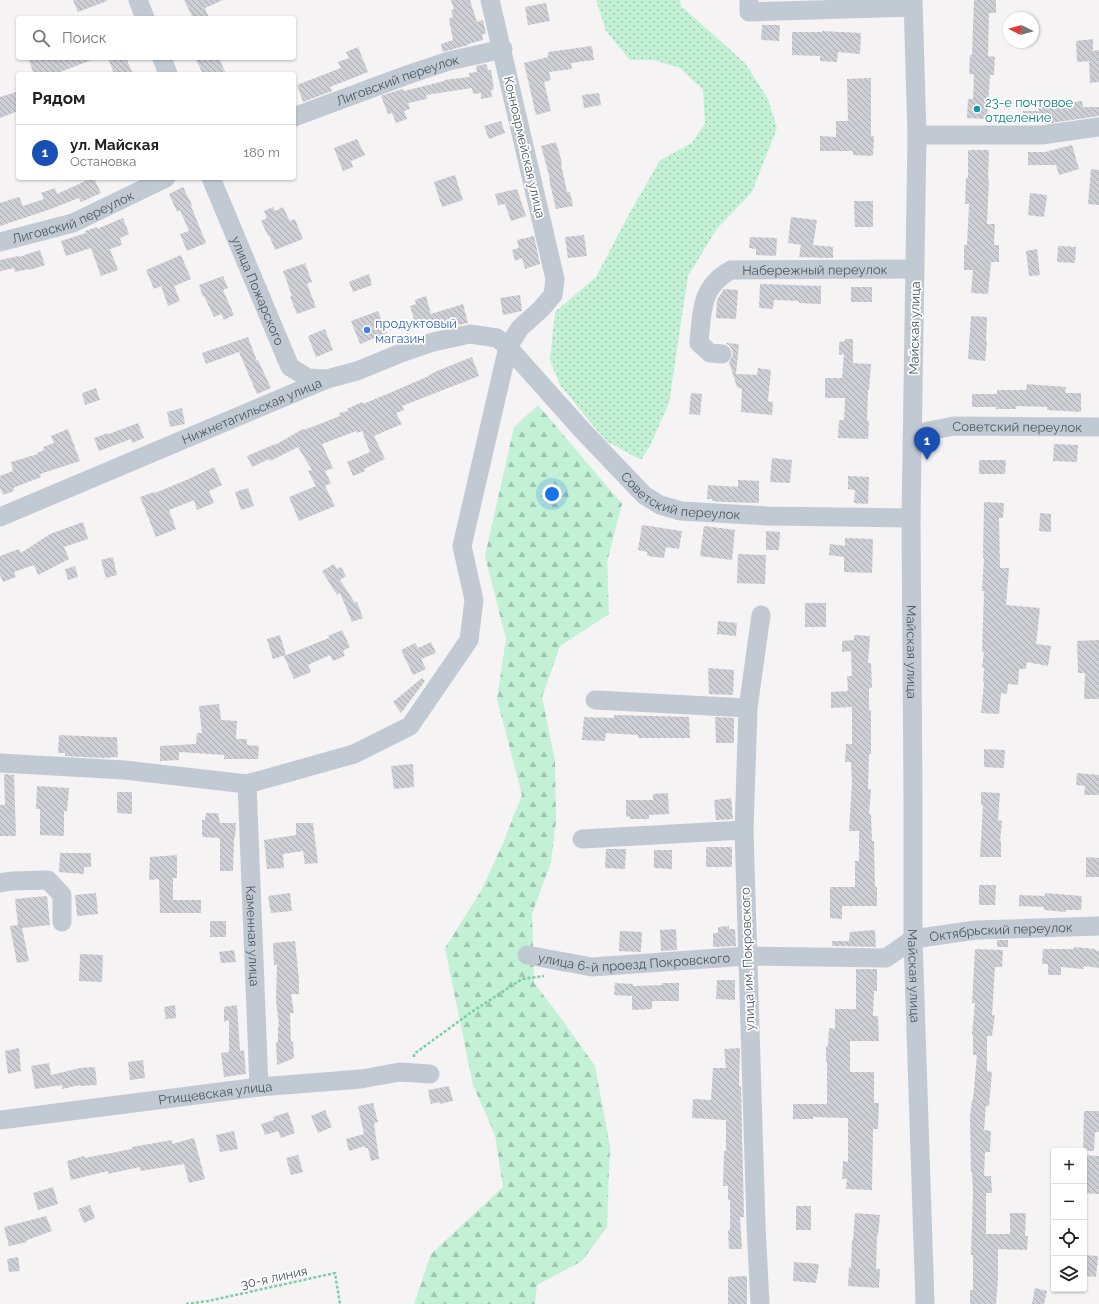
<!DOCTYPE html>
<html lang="ru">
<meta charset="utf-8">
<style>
:root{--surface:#fff;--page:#f2f2f2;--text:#222;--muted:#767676;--line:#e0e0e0;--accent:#1a73e8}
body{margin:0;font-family:Raleway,sans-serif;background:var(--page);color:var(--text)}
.controls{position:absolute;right:12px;bottom:12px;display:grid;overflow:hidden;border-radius:4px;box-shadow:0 1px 3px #0004}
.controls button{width:36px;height:36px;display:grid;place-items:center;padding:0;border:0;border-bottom:1px solid var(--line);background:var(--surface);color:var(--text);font:20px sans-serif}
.compass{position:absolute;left:1003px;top:12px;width:36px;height:36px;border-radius:50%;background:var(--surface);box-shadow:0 1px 3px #0004;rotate:275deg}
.you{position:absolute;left:552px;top:494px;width:14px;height:14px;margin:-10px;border:3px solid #fff;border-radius:50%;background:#1a73e8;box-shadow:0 0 0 6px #1a73e833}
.badge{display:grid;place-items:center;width:26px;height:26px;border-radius:50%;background:var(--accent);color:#fff;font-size:13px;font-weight:700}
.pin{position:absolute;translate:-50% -33px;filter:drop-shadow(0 1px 2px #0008)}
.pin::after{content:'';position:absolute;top:21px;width:14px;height:12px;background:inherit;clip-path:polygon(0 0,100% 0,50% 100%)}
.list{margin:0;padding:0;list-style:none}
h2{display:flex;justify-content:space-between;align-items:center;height:52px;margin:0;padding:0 16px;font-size:17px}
h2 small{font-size:13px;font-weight:400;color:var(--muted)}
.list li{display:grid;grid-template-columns:26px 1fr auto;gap:12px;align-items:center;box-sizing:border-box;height:56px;padding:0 16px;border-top:1px solid var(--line)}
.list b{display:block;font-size:15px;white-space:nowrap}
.list p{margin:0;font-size:13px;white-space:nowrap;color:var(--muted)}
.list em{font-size:13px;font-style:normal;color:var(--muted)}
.icon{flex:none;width:22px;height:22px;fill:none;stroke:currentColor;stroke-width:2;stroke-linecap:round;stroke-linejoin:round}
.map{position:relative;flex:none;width:1099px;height:1304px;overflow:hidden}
.search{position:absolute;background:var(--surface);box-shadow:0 1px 3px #0004;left:16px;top:16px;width:280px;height:44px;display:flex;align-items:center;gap:10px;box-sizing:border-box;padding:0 14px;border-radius:4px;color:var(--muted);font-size:15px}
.panel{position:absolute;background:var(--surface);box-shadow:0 1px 3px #0004;left:16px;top:72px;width:280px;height:108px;border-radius:4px}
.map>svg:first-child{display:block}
.forest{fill:url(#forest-firs)}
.park{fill:url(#park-dots)}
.building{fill:url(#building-back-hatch)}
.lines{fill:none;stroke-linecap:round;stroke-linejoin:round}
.path{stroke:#7ad0a6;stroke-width:2.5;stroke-dasharray:3 2;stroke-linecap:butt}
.minor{stroke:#c1cad2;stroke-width:19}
.culture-dot{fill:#0f9aa8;stroke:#fff;stroke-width:1.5}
.shop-dot{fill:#3f7fe0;stroke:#fff;stroke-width:1.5}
.labels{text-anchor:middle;stroke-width:3.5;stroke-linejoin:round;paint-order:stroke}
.street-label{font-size:13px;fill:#4a5661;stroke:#fff}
.culture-label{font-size:13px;fill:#0d838f;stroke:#fff;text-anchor:start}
.shop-label{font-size:13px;fill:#366cbe;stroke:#fff;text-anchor:start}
</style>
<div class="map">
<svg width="1099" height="1304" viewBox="0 0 1099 1304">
<defs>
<pattern id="forest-firs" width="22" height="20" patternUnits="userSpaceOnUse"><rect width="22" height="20" fill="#c3f1d5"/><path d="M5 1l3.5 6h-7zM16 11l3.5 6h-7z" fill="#a0c6b0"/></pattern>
<pattern id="park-dots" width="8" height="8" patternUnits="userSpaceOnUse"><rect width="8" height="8" fill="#c3f1d5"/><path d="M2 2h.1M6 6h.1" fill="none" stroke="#a0c6b0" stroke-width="1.8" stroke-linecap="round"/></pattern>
<pattern id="building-back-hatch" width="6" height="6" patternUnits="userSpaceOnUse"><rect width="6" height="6" fill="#cdcfd5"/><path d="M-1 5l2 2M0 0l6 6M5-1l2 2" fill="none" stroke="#a8abb0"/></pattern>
</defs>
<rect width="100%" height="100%" fill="#f5f3f3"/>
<path class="forest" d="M538 405 622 504 607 562 609 614 560 646 542 697 555 761 556 821 551 862 532 914 534 983 558 1014 595 1066 610 1146 607 1227 582 1261 537 1285 535 1304H414L431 1254 503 1187 495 1135 473 1085 445 948 481 891 503 843 522 795 497 699 506 639 485 556 514 427Z"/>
<path class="park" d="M596 0H680L681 6 745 63 768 99 777 128 752 192 716 230 688 276 669 403 650 446 641 460 606 441 560 385 550 360 555 312 596 277 628 216 660 160 692 143 705 123 703 90 680 68 654 60H630L606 31Z"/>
<path class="building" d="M73 0H107V1L78 12Z
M184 0H223L205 8 209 18H193Z
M451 0H470L477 22 483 20 486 33 482 35 483 40 468 44V45L443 52 441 44 453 40 449 19 453 17 451 10 454 9Z
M974 0H996V13H989L988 56 995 57 994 75H990L987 119 967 118 968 99H973L974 74H969L970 55H972Z
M546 3 550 21 528 25 525 7Z
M762 25H780L779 41 761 40Z
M822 31 861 33 860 54 838 52 837 62 820 61V56L792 55V32H822Z
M1093 39V51L1099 50V82L1090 83 1089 61 1077 62 1076 41Z
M592 46 594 60 571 63 572 69 549 72 551 80 544 82 551 111 536 115 524 63 548 57V52Z
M358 47 368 72 330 87 332 91 303 102 297 85 341 68 338 62 349 58 346 52Z
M35 58H94V59L55 74H34L29 61Z
M108 58H126L133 74H114Z
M195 58H219L226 74H203Z
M486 64 488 70H491L494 89 491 90 492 97 481 99V93L473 94 472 88 426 95 427 99 408 103 410 109 404 111 407 119 396 123 392 113 388 114 381 96 402 89 404 91 444 81V80L470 77 469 73 477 72 476 66Z
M871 78V136H874L873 156 853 155V151H820V136L836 137V121H848L847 79Z
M16 92 18 98V111L0 118V97Z
M599 93 601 105 584 108 582 95Z
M1082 101 1083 107H1099V116L1051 123V121L1023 123V111H1039L1038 107H1049V105Z
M501 121 505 133 489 139 484 126Z
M357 139 365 155 351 161 353 167 343 171 334 148Z
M556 142 562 163 561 164 567 192H570L573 206 556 209 549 179H550L541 146Z
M1072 145 1079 169 1059 175 1056 165H1028V152H1045Z
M968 150H989L988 179H989L987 224H995L994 245H999V262H991L988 294 971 293 973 270H964V245H967L969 204H965L966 178H968Z
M1091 169 1099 170V205L1088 204Z
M455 175 463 200 442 207 434 182Z
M92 178H94L101 193 81 202 79 198 48 210 0 226V203L19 197 23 206 44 199 41 193 55 188 57 194Z
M183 187 192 205 191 206 206 243 187 251 180 234 189 231 180 210 177 212 169 194Z
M517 189 526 216 511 221 505 204 498 205 495 194Z
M1030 193 1047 195 1044 217 1028 215Z
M854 201H873V227H855Z
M273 207 275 211 283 207 290 221 295 219 303 239 275 250 269 235 268 236 261 221 267 218 264 211Z
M791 217 817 220 813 245 833 247V258L799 257 801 245 788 243Z
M123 218 129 234 120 238 122 245 110 249 118 270 101 276 91 248 66 256 61 241 86 233 85 231 97 227V229Z
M584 235 587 256 568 258 565 237Z
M534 236 540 264 525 269 522 258 515 261 512 250 519 248 517 240Z
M750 237 777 238 776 256 756 255V249L749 248Z
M1058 246 1076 247 1075 263 1057 262Z
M1037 249 1040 275 1029 276 1026 251Z
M40 250 45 265 30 270 29 269 15 272 14 268 0 271V260L19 256V257Z
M181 255 191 279 174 286 180 301 168 306 161 286 154 289 146 270Z
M305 263 312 282 307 284 316 307 297 314 290 297 292 296 283 271Z
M369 274 372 285 353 292 349 282Z
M223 276 228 288 223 290 234 315 224 320 221 314 214 317 204 296 203 297 199 285Z
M760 284 821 286V304L799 303V301L774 300 773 309 759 308Z
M851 287H872V302H851Z
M724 289 738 290 736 319 716 318 717 300Z
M520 295 522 311 503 315 500 298Z
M426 296 431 314 463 304 468 323 454 326 452 319 417 330 410 306 416 304 415 300Z
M378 311 387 333 360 344 351 321Z
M971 316 987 317 986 340 987 341 985 361 968 359Z
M325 329 333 350 316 357 308 336Z
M248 337 257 361 258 360 271 388 257 394 239 352 206 364 202 353Z
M845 339H853V363L871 364 869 390H868L867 421H869L868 439 838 438 839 420H844L845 398H825V378H842L844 354 839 355V342L845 341Z
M726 343 739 344 736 374 757 375 758 368 771 370 768 401 773 402 772 415 741 412 742 389 737 387 729 362 733 355 732 350 729 345 726 344Z
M472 357 479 376 402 406 404 410 396 413 402 424 374 436 385 459 364 469 365 471 353 476 347 462 370 452 362 431 357 433 356 431 322 444 333 468 325 471 331 483 325 486 335 506 299 521 289 497 316 486 308 471 312 470 298 447 270 461 269 459 252 467 247 456 275 444V445L303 429 304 430 340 416 339 413 348 411 347 409 362 402 363 404 380 397 429 376V375L437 371Z
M1027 384 1066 387 1065 393H1081V412L1047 410V407L1016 406V409H996V407H972V394H997V390H1026Z
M96 388 100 400 85 405 82 393Z
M691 393 702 394 700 415 689 414Z
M182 408 185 424 170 427 167 412Z
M138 423 144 438 132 443 131 439 99 451 94 438 108 433 109 434Z
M68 429 80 461 40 474 41 477 13 488 14 491 3 495 0 488V476L13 471 11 462 38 454 37 453 44 450 43 447 54 443 51 436Z
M1054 444 1078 445 1077 462 1053 461Z
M772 458 792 460 790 483 770 482Z
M979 460H1006L1005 474H979Z
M214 467 222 485 209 491 214 503 197 510 194 500 169 510 176 529 156 537 140 497 154 492 155 493 191 478Z
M848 476 869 477 868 504 854 503 855 490 848 489Z
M738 480 759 481V503L724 502 712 501V499H707L708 485 738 487Z
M248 488 254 506 241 510 235 492Z
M984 502 1004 503 1003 518H999L1000 568H1009L1006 605 1040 608 1036 644 1051 646 1048 666 1027 662 1026 669H1019L1018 685 1008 684 1007 694 1001 693 999 714 981 713 984 683H983L984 668 982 667 984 652H982L984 591H982L984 558H983Z
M1040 513 1051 514V532L1039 531Z
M83 522 88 539 64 547 69 559 38 575 34 565 14 572 16 577 3 582 0 575V556L19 549 21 553 50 534Z
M642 525 682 531 679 549 666 547 664 558 647 556V552L638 550Z
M704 526 735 530 732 560 700 556Z
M766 531 780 532 779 550H766Z
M845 538 873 539 872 573 844 572V557L829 555 830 544 845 546Z
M738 554 766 555 765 584 737 583Z
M113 557 117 575 106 578 101 560Z
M334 564 337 569 341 567 346 576 340 580 355 603 357 602 363 618 352 622 340 593 337 595 322 571Z
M75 566 78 577 68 580 65 569Z
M805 603H826V627H805Z
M718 621 737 623 736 636 717 634Z
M342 630 350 647 343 651 345 656 333 661 330 655 308 665 311 672 294 679 284 656 329 638 328 636Z
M280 635 286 655 273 659 267 639Z
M854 635 870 636 868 663H871L872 688H869V710H871V754H869L868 789H871L869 814H871L872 841H874L875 887H877V906H842V919L830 918V887H855V861H859V831H849L852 782 851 762H845L846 744H852V707L831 708V692L848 691 847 676H852L851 651 842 652V641L854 640Z
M1099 640V699H1084L1085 673H1078L1077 641Z
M431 642 436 653 421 659 426 669 413 675 401 650 415 643 418 648Z
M708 668 734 670 733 695 709 694Z
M422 678 425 681 401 713 393 702Z
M219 704 221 720 237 721 236 739H247V745L259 746 258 759H224V755L179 752V760L160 761V746L196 744 197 733H202L199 706Z
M614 715 689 717 690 738H638V735L606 733 605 741 582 740 584 717 614 718Z
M715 717 734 718V743H716Z
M59 735 105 737H117L118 757 103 758 65 756V753H58Z
M984 749 1005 750 1004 768 984 767Z
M413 764 414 787 394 789 391 766Z
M1077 773 1099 775V795H1084L1085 786 1076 785Z
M4 774 14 775 16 836H0V805H5Z
M37 786 69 788 67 811H64V836L40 835V809H36Z
M117 792H132V814L117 813Z
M981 792 1000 793 998 820 1002 821 1000 841H1001V857H980L983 805H981Z
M668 793 669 814 649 815V819H630V816L626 817V800H653V794Z
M731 798 733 819 716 820 714 800Z
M206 813H218L220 823H236L235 838H234L233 871H220V838L202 837V820H205Z
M296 823H313L318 863 305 864 303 851 283 854 284 868 267 869 264 840 296 835Z
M706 847H732V867H706Z
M606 849H626L625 869 605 868Z
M654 850H672V869L654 868Z
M60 853H91V867H84V874L59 872Z
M177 855V878H173V900H201V913H160L159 879 149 880 150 857Z
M1086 857 1099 858V877H1086Z
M979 885H996L995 905H979Z
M96 893 98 914 77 916 75 895Z
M290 893 292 911 271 913 268 896Z
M1045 893 1082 896 1081 910H1066V912L1044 910V907L1019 906V895L1045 896Z
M47 896 50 925 22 928 29 961 17 963 10 926 18 925 15 899Z
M210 921H226V937H210Z
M729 926V929H735L736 946 713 947V933H718V927Z
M676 929 677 950 661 951 660 930Z
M875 930 876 947 832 946V941H849L850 932Z
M620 931 642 932 641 952 619 951Z
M997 940H1008V947H997Z
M295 941 299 980V994H291L294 1013H290L291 1042 293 1041 294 1058 277 1065 276 1042H278V1026H279L276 1001 277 965H274L273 943Z
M1074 947 1095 949V950L1099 951V968L1084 966 1083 969 1061 967V975H1048V964H1042L1043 949H1074Z
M975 949 1003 950 1002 967H995L992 1015H995L992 1036H987V1071L992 1072 989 1106H986L984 1130 991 1131 990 1152H985L984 1176H991L992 1193H986V1234H1010V1213H1026L1025 1236H1028L1027 1250 998 1249V1280L996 1304H970V1290H973V1255H971L973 1193 972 1172H971L970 1117 972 1100H973L977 1055H973V1035L972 1034 975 1003H972Z
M234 950 236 962 221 963 219 952Z
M80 954 103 955 102 982 79 981Z
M856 969H877V991H874L873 1016H878L879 1041H850V1072H874V1103H879L878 1129H873L872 1190 846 1189 847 1179H842L843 1161 848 1162V1118L813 1117V1119H793V1104H827V1061H826V1046H828L829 1028 835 1029V1009H856Z
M717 980H735V1000L716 999Z
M615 983 633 984V986L662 985V983H679V1001H652V1009L632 1010V996L614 995Z
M175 1005 176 1018 166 1019 164 1007Z
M237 1005 240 1051 244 1050 246 1074 224 1077 221 1053 229 1052V1020L224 1022V1007Z
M19 1048 21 1071 8 1074 5 1051Z
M740 1048 739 1086H741L744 1217H740L742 1249H729L728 1230H730V1200H728V1186H723L724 1151H726V1120L692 1118 693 1099 711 1100 713 1068H726L724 1049Z
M143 1060 145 1078 130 1080 128 1062Z
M49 1063 51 1075 80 1068 95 1067 97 1085 80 1086V1085L62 1089V1085L35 1089 31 1066Z
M449 1086 453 1101 440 1104 439 1102 431 1104 428 1090Z
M373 1103 378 1122 374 1123 379 1159 371 1161 368 1148H365V1146L349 1151 346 1139 364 1134 358 1106Z
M325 1110 332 1127 318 1133 311 1116Z
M1084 1111H1099V1132H1095L1094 1151H1083Z
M288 1112 295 1133 281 1138 278 1131 265 1135 261 1124 274 1120 273 1117Z
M234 1131 238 1149 220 1152 216 1135Z
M194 1138 205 1179 189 1183 184 1164 140 1171V1167L108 1174V1171L71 1180 67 1161 84 1156 85 1158 132 1149V1147L172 1140V1144Z
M298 1155 303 1172 291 1175 286 1158Z
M1084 1155 1099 1156V1194L1084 1193Z
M53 1187 58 1204 38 1210 33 1193Z
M90 1205 95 1218 84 1223 78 1209Z
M796 1206H811V1230H796Z
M855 1213 880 1215 878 1236 877 1235 876 1269H880L879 1288 848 1286 849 1267 851 1268 852 1240H853Z
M46 1216 52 1231 27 1240V1242L9 1246 4 1227Z
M1084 1255 1098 1256 1096 1277 1084 1276Z
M18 1257 20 1271 9 1272 7 1259Z
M794 1262 819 1264 816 1283 793 1281Z
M747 1276V1304H728V1277Z
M1035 1288 1047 1291 1044 1304H1032Z"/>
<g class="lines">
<path class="path" d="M414 1057V1054L473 1011 522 979 544 976
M186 1304 208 1301 335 1273 340 1304"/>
<g class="minor">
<path d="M138 0 145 18"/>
<path d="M749 0V12L913 7"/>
<path id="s1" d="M913 0 917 135 911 518 913 800V939L925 1304"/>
<path d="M162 58 168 74"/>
<path id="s2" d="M294 117 407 75 449 61 503 49"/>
<path d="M917 135H1042L1099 127"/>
<path id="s3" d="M211 178 290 367 308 378 327 379"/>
<path id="s4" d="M0 242 73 223 166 178"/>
<path id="s5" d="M722 354 710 353 699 343C702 312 700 287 731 270L915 269"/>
<path id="s6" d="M913 434 954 426 1099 427"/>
<path id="s7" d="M0 517 327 379 357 371 401 353 433 342 470 334 497 338 508 347 582 430 644 495 660 505 681 511 767 516 911 518"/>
<path d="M595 700 748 708"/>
<path d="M0 763 124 770 247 784 354 754 410 726 469 640 474 600 462 546 508 347 520 328 541 309 553 295 555 279 490 0"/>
<path id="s8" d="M247 784 259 1087"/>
<path d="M582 839 744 830"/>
<path d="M0 883 12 881 48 880 62 895V922"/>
<path id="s9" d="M527 955 592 967 747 956 886 958 913 939 976 930 1099 926"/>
<path id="s10" d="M0 1120 259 1087 361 1079 400 1072 430 1074"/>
<path d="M760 1304 756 1225 744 830 748 708 761 615"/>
</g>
</g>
<circle class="culture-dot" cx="977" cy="109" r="4"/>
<circle class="shop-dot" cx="367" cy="330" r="4"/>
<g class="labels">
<g class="street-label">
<text dy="5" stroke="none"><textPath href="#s2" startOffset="110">Лиговский переулок</textPath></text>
<text transform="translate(525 147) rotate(77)" y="5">Конноармейская улица</text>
<text dy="5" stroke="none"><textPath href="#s4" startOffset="77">Лиговский переулок</textPath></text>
<text dy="5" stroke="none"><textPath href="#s5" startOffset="195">Набережный переулок</textPath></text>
<text dy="5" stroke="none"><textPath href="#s3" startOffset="122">улица Пожарского</textPath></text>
<text transform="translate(914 328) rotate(-89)" y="5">Майская улица</text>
<text dy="5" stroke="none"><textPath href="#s7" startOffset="273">Нижнетагильская улица</textPath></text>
<text dy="5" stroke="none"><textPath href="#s6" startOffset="105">Советский переулок</textPath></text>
<text dy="5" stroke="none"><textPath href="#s7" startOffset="783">Советский переулок</textPath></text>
<text dy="5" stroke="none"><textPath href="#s1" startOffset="652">Майская улица</textPath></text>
<text dy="5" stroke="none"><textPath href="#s9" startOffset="482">Октябрьский переулок</textPath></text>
<text dy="5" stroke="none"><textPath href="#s8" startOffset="152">Каменная улица</textPath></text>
<text dy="5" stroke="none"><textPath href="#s9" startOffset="108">улица 6-й проезд Покровского</textPath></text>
<text transform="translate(747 959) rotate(-92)" y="5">улица им. Покровского</text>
<text dy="5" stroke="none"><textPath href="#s1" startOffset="976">Майская улица</textPath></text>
<text dy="5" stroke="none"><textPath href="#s10" startOffset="217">Ртищевская улица</textPath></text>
<text transform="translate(274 1277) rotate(-12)" y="5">30-я линия</text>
</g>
<g class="culture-label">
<text x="985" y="107">23-е почтовое<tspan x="985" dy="15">отделение</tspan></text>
</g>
<g class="shop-label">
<text x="375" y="328">продуктовый<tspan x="375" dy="15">магазин</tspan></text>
</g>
</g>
</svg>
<div class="controls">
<button>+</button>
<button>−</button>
<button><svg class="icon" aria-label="locate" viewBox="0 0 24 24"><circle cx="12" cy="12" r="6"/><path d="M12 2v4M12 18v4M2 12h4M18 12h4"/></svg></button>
<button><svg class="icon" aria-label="layers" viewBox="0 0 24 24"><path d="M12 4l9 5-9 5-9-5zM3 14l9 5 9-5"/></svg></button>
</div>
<svg class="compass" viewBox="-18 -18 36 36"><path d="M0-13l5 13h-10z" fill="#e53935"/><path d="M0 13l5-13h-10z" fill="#767676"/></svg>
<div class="you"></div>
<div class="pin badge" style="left:927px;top:460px;background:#1a4fb4">1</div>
<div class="search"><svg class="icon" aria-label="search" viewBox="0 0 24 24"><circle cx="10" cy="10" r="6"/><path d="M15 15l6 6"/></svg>Поиск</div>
<section class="panel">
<h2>Рядом<small></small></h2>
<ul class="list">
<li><span class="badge" style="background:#1a4fb4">1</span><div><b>ул. Майская</b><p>Остановка</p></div><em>180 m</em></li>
</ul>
</section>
</div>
